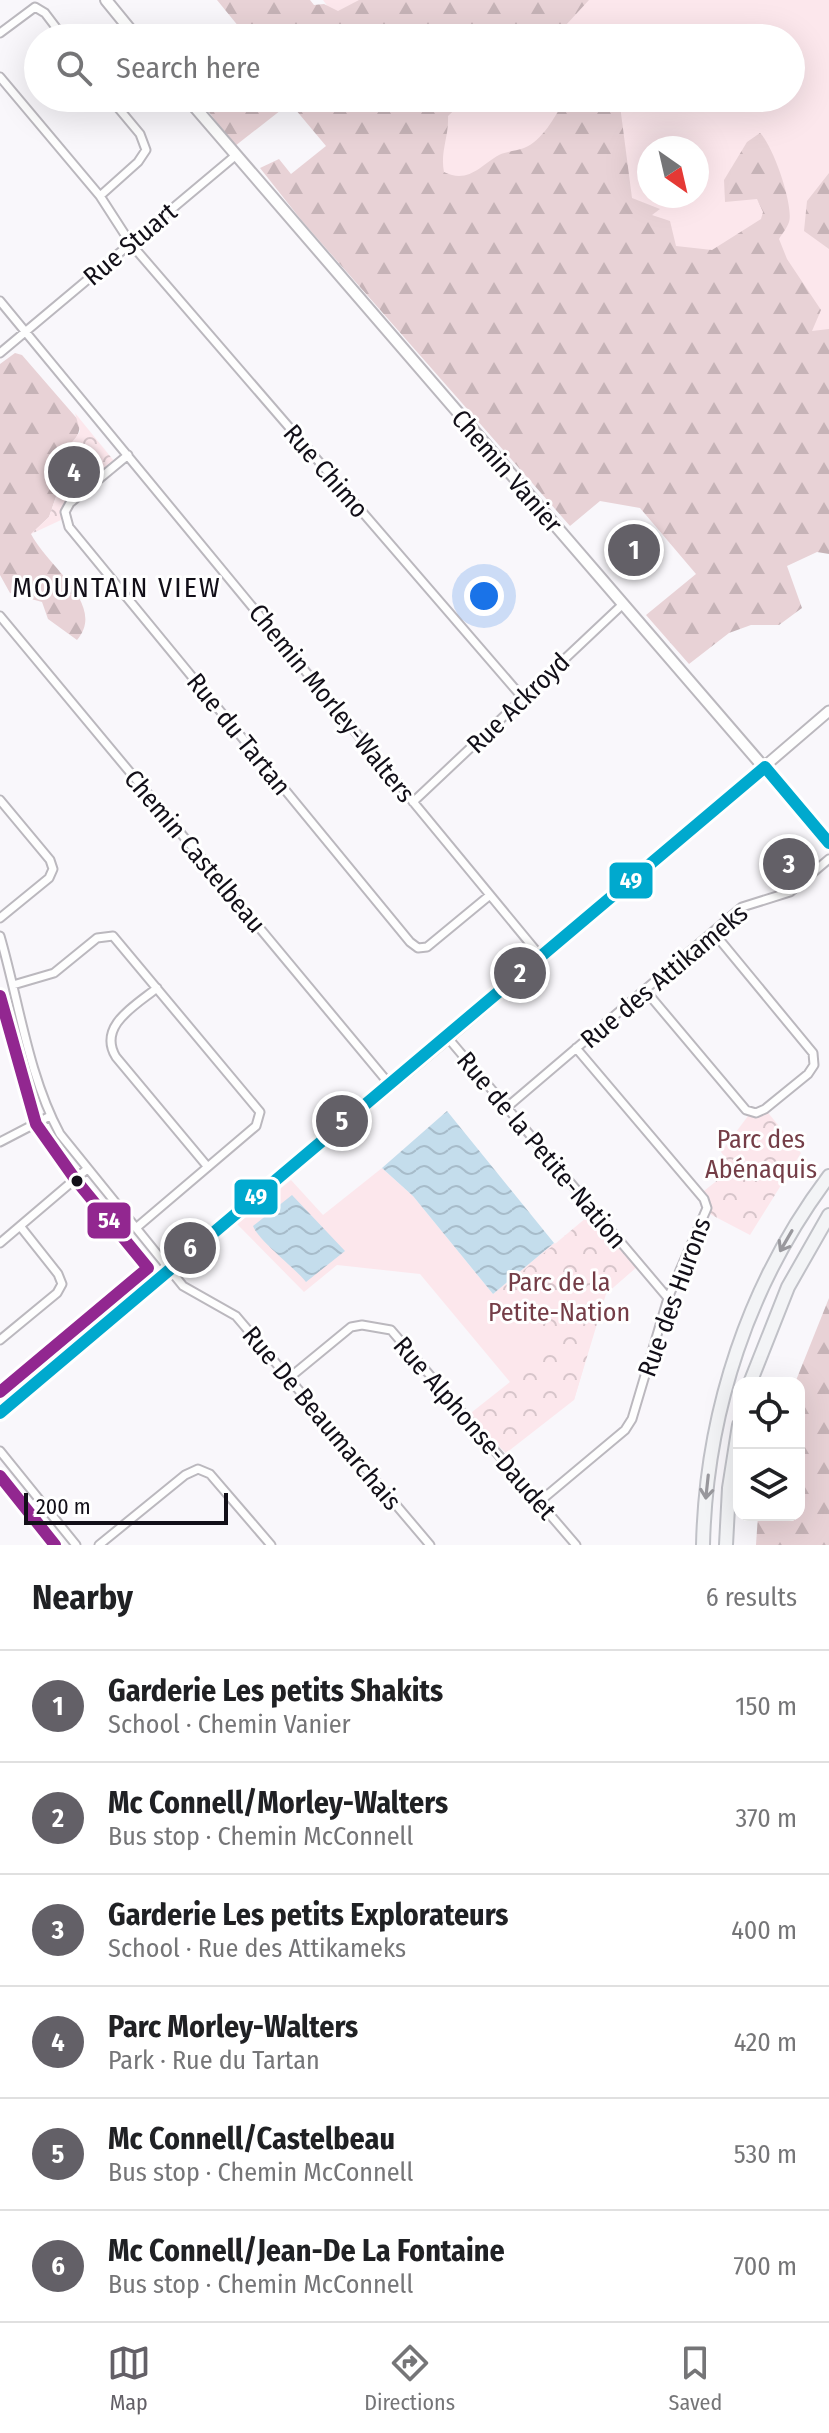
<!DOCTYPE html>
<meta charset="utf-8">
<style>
:root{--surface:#fff;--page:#f2f2f2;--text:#202124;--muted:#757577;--line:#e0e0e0;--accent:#636067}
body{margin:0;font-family:"Fira Sans Condensed",sans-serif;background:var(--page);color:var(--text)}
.controls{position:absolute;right:24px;bottom:24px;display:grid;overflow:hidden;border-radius:16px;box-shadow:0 8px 32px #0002}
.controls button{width:72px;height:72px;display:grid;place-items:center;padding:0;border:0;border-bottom:2px solid var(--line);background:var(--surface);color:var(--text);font:40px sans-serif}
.compass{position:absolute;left:637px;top:136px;width:72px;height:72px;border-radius:50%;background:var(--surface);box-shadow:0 8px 32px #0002;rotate:146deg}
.scale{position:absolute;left:24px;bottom:20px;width:204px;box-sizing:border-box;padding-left:8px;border:4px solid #120f18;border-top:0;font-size:22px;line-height:28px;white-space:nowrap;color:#120f18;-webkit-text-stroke:6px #fff;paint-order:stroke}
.you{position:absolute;left:484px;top:596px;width:28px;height:28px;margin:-20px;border:6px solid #fff;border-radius:50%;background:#1a73e8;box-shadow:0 0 0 12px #1a73e833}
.badge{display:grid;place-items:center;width:52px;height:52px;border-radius:50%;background:var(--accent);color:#fff;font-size:26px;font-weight:700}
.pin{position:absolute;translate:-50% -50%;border:4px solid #fff;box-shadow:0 2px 8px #0006}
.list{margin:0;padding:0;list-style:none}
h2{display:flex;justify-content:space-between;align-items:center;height:104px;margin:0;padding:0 32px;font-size:34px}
h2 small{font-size:26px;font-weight:400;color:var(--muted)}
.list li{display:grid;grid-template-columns:52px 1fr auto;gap:24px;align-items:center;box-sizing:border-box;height:112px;padding:0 32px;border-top:2px solid var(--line)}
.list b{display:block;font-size:30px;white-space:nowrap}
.list p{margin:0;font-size:26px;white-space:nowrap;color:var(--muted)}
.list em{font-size:26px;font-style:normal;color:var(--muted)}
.icon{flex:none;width:44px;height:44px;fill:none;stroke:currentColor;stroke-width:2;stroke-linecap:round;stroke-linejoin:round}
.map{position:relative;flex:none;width:829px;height:1545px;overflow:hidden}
.search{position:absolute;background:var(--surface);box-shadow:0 8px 32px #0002;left:24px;right:24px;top:24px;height:88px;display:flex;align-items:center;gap:20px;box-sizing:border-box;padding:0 28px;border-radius:44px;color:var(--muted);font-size:30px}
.sheet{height:776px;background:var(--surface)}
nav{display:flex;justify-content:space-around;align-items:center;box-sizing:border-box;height:112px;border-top:2px solid var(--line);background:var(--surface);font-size:22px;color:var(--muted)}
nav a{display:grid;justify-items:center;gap:4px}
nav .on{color:var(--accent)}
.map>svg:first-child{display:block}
.grass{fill:#fce7ec;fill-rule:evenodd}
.forest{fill:url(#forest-firs)}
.park{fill:url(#park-crowns)}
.water{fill:url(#water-waves)}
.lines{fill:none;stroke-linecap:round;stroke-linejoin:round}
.minor-casing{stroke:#bbb8be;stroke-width:11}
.tertiary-casing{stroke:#bbb8be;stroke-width:13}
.secondary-casing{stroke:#bbb8be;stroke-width:14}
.trunk-casing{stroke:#c0c1c7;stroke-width:16}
.minor{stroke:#fefefe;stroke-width:7}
.tertiary{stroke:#fefefe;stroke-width:9}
.secondary{stroke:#fefefe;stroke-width:10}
.trunk{stroke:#f3f4f6;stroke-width:12}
.bus-1-casing{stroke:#fff;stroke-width:18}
.bus-2-casing{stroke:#fff;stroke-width:18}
.bus-1{stroke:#00a9ce;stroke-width:12}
.bus-2{stroke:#922790;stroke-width:12}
.oneway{stroke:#99989d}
.bus-dot{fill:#120f18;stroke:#fff;stroke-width:3}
.labels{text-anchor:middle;stroke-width:6;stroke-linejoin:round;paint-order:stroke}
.street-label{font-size:26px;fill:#120f18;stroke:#fff}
.park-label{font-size:26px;fill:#743d47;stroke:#fff}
.neighbourhood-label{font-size:28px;letter-spacing:2px;fill:#120f18;stroke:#fff}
.line-badge{stroke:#fff;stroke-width:3}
.badge-label{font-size:22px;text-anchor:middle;font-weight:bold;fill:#fff}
</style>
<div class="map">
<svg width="829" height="1545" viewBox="0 0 829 1545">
<defs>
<pattern id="forest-firs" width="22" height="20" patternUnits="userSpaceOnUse" patternTransform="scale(2)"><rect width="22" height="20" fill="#e8d2d6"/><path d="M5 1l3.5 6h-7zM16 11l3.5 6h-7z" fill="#c6b3b7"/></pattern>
<pattern id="park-crowns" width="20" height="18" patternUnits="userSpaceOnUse" patternTransform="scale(2)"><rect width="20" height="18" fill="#fce7ec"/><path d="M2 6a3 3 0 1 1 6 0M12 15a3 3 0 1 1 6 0" fill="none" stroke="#d7c5ca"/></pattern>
<pattern id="water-waves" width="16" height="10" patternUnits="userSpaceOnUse" patternTransform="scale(2)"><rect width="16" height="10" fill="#c4ddec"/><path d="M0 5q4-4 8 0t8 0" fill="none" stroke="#a7bcca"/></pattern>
</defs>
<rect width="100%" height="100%" fill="#f9f7fb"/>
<path class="grass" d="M323 0H829V389L460 239 383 98H791V38H350ZM649 148H697V196H649Z
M382 1168 413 1196 493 1294 554 1243 633 1270 605 1294 574 1400 510 1382 420 1274 337 1265 304 1292 237 1224 291 1180 323 1215Z"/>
<path class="forest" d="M217 0H310L314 5 324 4 338 11 359 0H589L554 38H248Z
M467 98 448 116C449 137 440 152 444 172 468 184 480 166 499 155 507 151 516 151 524 148 542 141 555 117 564 101L619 98 632 198 660 209 652 215 670 221 676 246 712 250 761 219 763 212 757 199 725 202 724 180 747 142 760 133C773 145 794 206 789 222 787 228 782 234 779 239L787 259 821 310 812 331 829 329V554L817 552 787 566 802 608 779 625H751L729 633 689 664 646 615 696 574 640 508 600 501 570 526 302 221 260 168 279 159 291 174 326 146 290 103 235 146 199 99Z
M829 173V249L804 231 807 201Z
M15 353 22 355 80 422C80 440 70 445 56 453L53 477 59 488 49 517 31 534C48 567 107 605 77 640L48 619 42 602 10 593 0 575V364Z
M829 1298V1545H756L758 1515H799V1383H795Z"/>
<path class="park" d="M75 413 114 461C96 476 62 495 61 520L31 534 49 517 59 488 44 468C55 454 72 447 80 431Z
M765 1109 801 1153 750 1235 706 1212 700 1194 733 1168 721 1152 751 1112Z
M593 1212 639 1265 606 1294 574 1400 506 1453 467 1416 548 1352 499 1291Z"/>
<path class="water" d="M447 1111 554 1243 493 1294 413 1196 382 1168Z
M292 1195 345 1251 306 1282C294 1267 258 1240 253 1226Z"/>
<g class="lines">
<defs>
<path id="minor" d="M0 33 35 7 45 13 64 38
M0 77 100 196 131 244 522 697
M100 196 138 162 146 150 140 134 110 98
M0 301 542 958
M0 353 235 156
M128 455 70 503 65 512 69 527 410 942 418 948 427 947 490 895
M0 616 391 1086
M0 800 50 860 53 869 49 878 0 918
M413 802 623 604
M0 936C19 1001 28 1075 60 1134L183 1286 236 1316 430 1545
M13 985 54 973 97 938 113 936 260 1112 256 1126 136 1228
M157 988C136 1005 97 1026 116 1057L207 1166
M645 990 746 1110 756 1113 765 1109 808 1074 814 1065 813 1053 714 933
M448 1038 668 1298
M506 1108 742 907 790 892 829 859
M0 1142 50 1116
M0 1243 87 1169
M0 1340 57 1293 62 1284 58 1274 20 1226
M289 1378 351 1327 362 1325 391 1330 576 1545
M0 1451 76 1545
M539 1502 625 1430 632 1419 668 1298 707 1208 704 1199 576 1048
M99 1545 185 1475 198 1469 210 1474 271 1545"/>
<path id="tertiary" d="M0 1413 448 1038 829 711"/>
<path id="secondary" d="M106 0 137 38
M187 98 829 843"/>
<path id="trunk" d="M750 1383 788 1287 829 1215
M703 1545C706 1412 749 1282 829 1176
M726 1545 729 1488 739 1425"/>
</defs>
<use href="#minor" class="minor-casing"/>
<use href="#tertiary" class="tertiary-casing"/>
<use href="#secondary" class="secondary-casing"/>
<use href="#trunk" class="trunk-casing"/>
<use href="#minor" class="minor"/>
<use href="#tertiary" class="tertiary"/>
<use href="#secondary" class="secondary"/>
<use href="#trunk" class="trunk"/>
<defs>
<path id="bus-1" d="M0 1413 765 767 829 843"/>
<path id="bus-2" d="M0 996 36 1124 75 1179 148 1268 0 1392
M0 1476 55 1545"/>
</defs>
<use href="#bus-1" class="bus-1-casing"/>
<use href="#bus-2" class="bus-2-casing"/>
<use href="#bus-1" class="bus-1"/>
<use href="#bus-2" class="bus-2"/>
</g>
<defs><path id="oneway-shaft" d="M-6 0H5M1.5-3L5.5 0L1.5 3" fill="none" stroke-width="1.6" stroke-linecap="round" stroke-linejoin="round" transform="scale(2)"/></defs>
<g class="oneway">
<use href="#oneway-shaft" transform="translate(786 1241) rotate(120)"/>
<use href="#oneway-shaft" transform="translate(707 1487) rotate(96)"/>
</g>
<circle class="bus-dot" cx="77" cy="1181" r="7"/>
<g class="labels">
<g class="street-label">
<text transform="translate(130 244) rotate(-40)" y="9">Rue Stuart</text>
<text transform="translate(326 471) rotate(49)" y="9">Rue Chimo</text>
<text transform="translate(507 471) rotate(49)" y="9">Chemin Vanier</text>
<text transform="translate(332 703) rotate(51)" y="9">Chemin Morley-Walters</text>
<text transform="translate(518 703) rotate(-44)" y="9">Rue Ackroyd</text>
<text transform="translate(239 734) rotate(51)" y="9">Rue du Tartan</text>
<text transform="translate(195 851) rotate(50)" y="9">Chemin Castelbeau</text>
<text transform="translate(664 976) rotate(-40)" y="9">Rue des Attikameks</text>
<text transform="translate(542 1150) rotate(50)" y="9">Rue de la Petite-Nation</text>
<text transform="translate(674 1297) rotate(-70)" y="9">Rue des Hurons</text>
<text transform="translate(322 1418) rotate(50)" y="9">Rue De Beaumarchais</text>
<text transform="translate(475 1428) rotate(49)" y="9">Rue Alphonse-Daudet</text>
</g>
<g class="park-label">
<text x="761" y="1148">Parc des<tspan x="761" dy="30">Abénaquis</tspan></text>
<text x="559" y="1291">Parc de la<tspan x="559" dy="30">Petite-Nation</tspan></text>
</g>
<g class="neighbourhood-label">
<text x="117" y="597">MOUNTAIN VIEW</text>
</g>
</g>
<g class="line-badge">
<rect x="608" y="861" width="46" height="39" rx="8" fill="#00a9ce"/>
<rect x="233" y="1178" width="46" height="38" rx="8" fill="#00a9ce"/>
<rect x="86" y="1201" width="46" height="39" rx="8" fill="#922790"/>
</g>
<g class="badge-label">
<text x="631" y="888">49</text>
<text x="256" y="1204">49</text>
<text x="109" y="1228">54</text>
</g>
</svg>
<div class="controls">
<button><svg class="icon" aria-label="locate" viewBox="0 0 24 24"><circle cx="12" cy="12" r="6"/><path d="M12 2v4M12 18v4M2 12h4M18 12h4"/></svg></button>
<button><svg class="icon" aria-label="layers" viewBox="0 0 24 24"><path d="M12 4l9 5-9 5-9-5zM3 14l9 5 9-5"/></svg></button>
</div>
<svg class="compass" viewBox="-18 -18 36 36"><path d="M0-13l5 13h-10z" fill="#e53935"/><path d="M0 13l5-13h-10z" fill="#757577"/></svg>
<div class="scale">200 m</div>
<div class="you"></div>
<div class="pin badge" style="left:634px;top:550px">1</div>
<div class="pin badge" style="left:520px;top:973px">2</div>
<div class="pin badge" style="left:789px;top:864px">3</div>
<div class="pin badge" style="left:74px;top:472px">4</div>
<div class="pin badge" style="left:342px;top:1121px">5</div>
<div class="pin badge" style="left:190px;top:1248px">6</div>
<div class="search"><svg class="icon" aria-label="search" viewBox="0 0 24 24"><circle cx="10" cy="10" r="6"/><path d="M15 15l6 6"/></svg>Search here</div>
</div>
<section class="sheet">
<h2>Nearby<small>6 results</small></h2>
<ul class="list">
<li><span class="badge">1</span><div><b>Garderie Les petits Shakits</b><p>School · Chemin Vanier</p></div><em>150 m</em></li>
<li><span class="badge">2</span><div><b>Mc Connell/Morley-Walters</b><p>Bus stop · Chemin McConnell</p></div><em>370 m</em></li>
<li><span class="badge">3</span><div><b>Garderie Les petits Explorateurs</b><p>School · Rue des Attikameks</p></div><em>400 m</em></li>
<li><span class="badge">4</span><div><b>Parc Morley-Walters</b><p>Park · Rue du Tartan</p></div><em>420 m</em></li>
<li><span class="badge">5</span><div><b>Mc Connell/Castelbeau</b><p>Bus stop · Chemin McConnell</p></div><em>530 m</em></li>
<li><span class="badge">6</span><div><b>Mc Connell/Jean-De La Fontaine</b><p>Bus stop · Chemin McConnell</p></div><em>700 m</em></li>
</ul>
</section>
<nav>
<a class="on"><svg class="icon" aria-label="map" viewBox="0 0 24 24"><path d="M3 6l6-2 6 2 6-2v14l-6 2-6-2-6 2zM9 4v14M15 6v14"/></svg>Map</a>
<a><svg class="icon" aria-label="directions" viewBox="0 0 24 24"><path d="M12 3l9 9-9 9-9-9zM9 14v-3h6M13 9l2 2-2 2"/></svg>Directions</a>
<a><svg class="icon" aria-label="saved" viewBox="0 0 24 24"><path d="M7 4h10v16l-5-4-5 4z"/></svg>Saved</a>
</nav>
